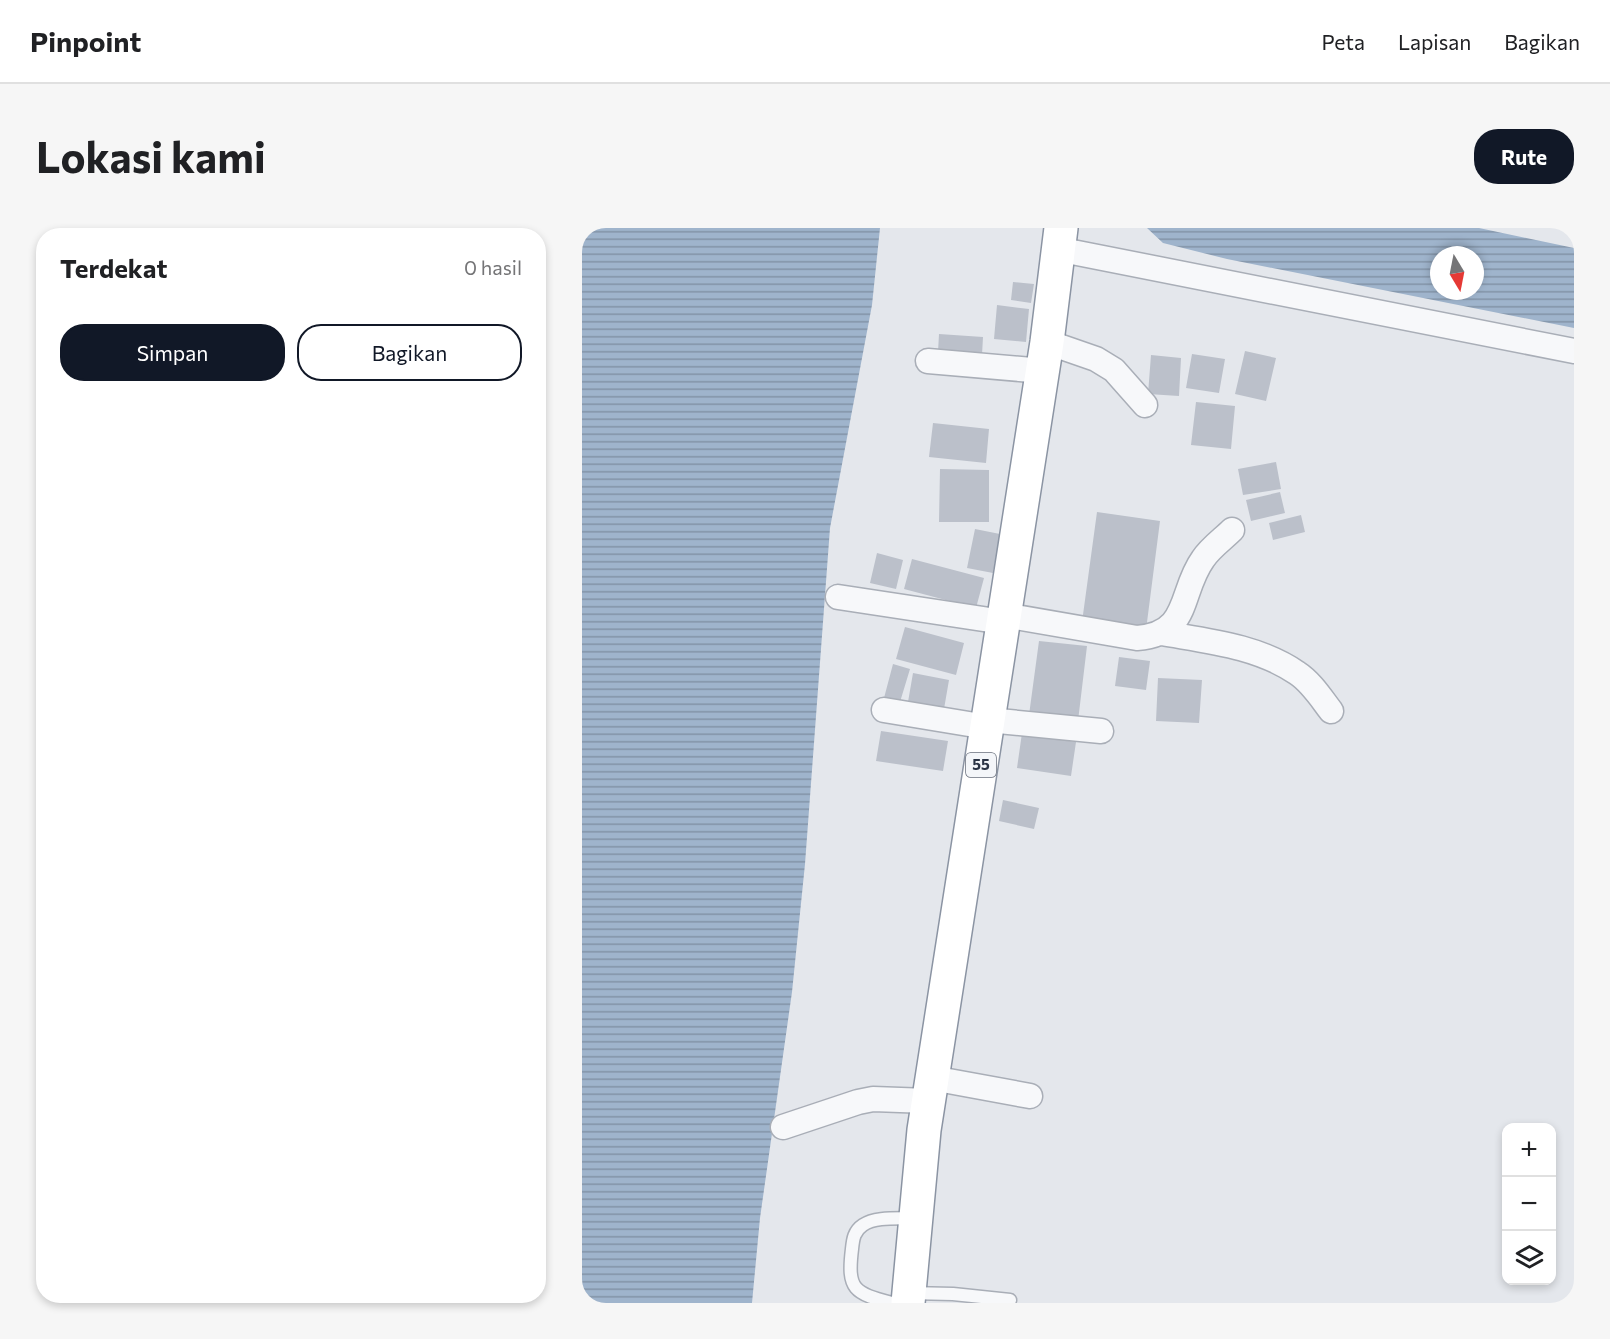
<!DOCTYPE html>
<html lang="id">
<meta charset="utf-8">
<style>
:root{--surface:#fff;--page:#f6f6f6;--text:#202124;--muted:#757577;--line:#e0e0e0;--accent:#111827}
body{margin:0;font-family:Commissioner,sans-serif;background:var(--page);color:var(--text)}
.controls{position:absolute;right:18px;bottom:18px;display:grid;overflow:hidden;border-radius:12px;box-shadow:0 3px 9px #0003}
.controls button{width:54px;height:54px;display:grid;place-items:center;padding:0;border:0;border-bottom:2px solid var(--line);background:var(--surface);color:var(--text);font:30px sans-serif}
.compass{position:absolute;left:848px;top:18px;width:54px;height:54px;border-radius:50%;background:var(--surface);box-shadow:0 3px 9px #0003;rotate:170deg}
.list{margin:0;padding:0;list-style:none}
h2{display:flex;justify-content:space-between;align-items:center;height:78px;margin:0;padding:0 24px;font-size:26px}
h2 small{font-size:20px;font-weight:400;color:var(--muted)}
.actions{display:flex;gap:12px;padding:18px 24px}
.actions a{flex:1;padding:14px 0;border:2px solid var(--accent);border-radius:24px;text-align:center;font-size:21px;color:var(--accent)}
.actions .main{background:var(--accent);color:#fff}
.icon{flex:none;width:33px;height:33px;fill:none;stroke:currentColor;stroke-width:2;stroke-linecap:round;stroke-linejoin:round}
.map{position:relative;flex:none;width:992px;height:1075px;overflow:hidden;border-radius:24px}
header{display:flex;align-items:center;gap:36px;box-sizing:border-box;height:84px;padding:0 30px;background:var(--surface);border-bottom:2px solid var(--line)}
header strong{font-size:28px}
nav{display:flex;gap:33px;margin-inline-start:auto;font-size:21px}
.intro{display:flex;align-items:center;justify-content:space-between;box-sizing:border-box;height:144px;padding:0 36px}
h1{margin:0;font-size:42px}
.button{padding:15px 27px;border-radius:24px;background:var(--accent);color:#fff;font-size:21px;font-weight:700}
main{display:flex;gap:36px;padding:0 36px}
aside{flex:1;background:var(--surface);border-radius:24px;box-shadow:0 3px 9px #0003}
.map>svg:first-child{display:block}
.water{fill:url(#water-rules);fill-rule:evenodd}
.building{fill:#bbc0ca}
.lines{fill:none;stroke-linecap:round;stroke-linejoin:round}
.lane-casing{stroke:#a9aeb7;stroke-width:15}
.street-casing{stroke:#a9aeb7;stroke-width:27}
.highway-casing{stroke:#8b94a3;stroke-width:36}
.lane{stroke:#f7f8fa;stroke-width:12}
.street{stroke:#f7f8fa;stroke-width:24}
.highway{stroke:#fff;stroke-width:33}
.labels{text-anchor:middle;stroke-width:4.5;stroke-linejoin:round;paint-order:stroke}
.shield{fill:#f4f6f9;stroke:#676e7b;stroke-width:1.5}
.shield-label{font-size:15px;font-weight:bold;fill:#2b3445}
</style>
<header>
<strong>Pinpoint</strong>
<nav><a>Peta</a><a>Lapisan</a><a>Bagikan</a></nav>
</header>
<div class="intro"><h1>Lokasi kami</h1><a class="button">Rute</a></div>
<main>
<aside>
<h2>Terdekat<small>0 hasil</small></h2>
<ul class="list">
</ul>
<div class="actions"><a class="main">Simpan</a><a>Bagikan</a></div>
</aside>
<div class="map">
<svg width="992" height="1075" viewBox="0 0 992 1075">
<defs>
<pattern id="water-rules" width="6" height="5" patternUnits="userSpaceOnUse" patternTransform="scale(1.5)"><rect width="6" height="5" fill="#9fb4cc"/><path d="M0 2.5h6" fill="none" stroke="#8293a7"/></pattern>
</defs>
<rect width="100%" height="100%" fill="#e4e7ec"/>
<path class="water" d="M0 0H298L290 77 248 300 223 636 210 764 178 990 170 1075H0Z
M565 0H897L992 20V100L645 31 581 15ZM857 27H893V63H857Z"/>
<path class="building" d="M431 54 452 56 449 75 429 72Z
M415 77 447 81 444 114 412 111Z
M357 106 401 109 400 127 356 124Z
M663 123 694 130 684 173 653 166Z
M610 126 643 131 637 165 604 160Z
M569 127 599 130 597 168 566 166Z
M614 174 653 178 649 221 609 217Z
M351 195 407 201 404 235 347 229Z
M694 234 699 261 661 267 656 241Z
M358 241 407 242V294H357Z
M698 264 703 285 669 293 664 272Z
M515 284 578 293 564 402 500 394Z
M719 287 723 304 691 312 687 295Z
M393 301 418 306 411 345 385 340Z
M295 325 321 332 314 361 288 355Z
M330 331 402 350 394 380 322 361Z
M323 399 382 415 374 447 314 431Z
M457 413 505 418 496 493 447 487Z
M537 429 568 433 564 462 533 458Z
M311 436 328 441 318 474 302 470Z
M331 445 367 452 362 481 326 474Z
M576 450 620 452 617 495 574 493Z
M299 503 366 513 361 543 294 533Z
M440 505 494 514 489 548 435 540Z
M421 572 457 580 452 601 417 593Z"/>
<g class="lines">
<defs>
<path id="lane" d="M327 1065 371 1066 428 1072
M310 1075C272 1065 265 1062 270 1021 271 1011 272 1003 281 997 294 988 318 991 332 990"/>
<path id="street" d="M475 21 992 123
M465 114 514 131 532 142 563 177
M346 133 461 143
M256 369 421 394
M422 387 555 410C609 406 597 364 621 331 628 320 641 311 650 302
M580 405C625 413 676 418 715 445 729 454 739 470 749 483
M302 482 405 499
M406 492 519 503
M350 850 448 868
M201 899 276 874 291 871 346 873"/>
<path id="highway" d="M326 1075 342 902 465 114 479 0"/>
</defs>
<use href="#lane" class="lane-casing"/>
<use href="#street" class="street-casing"/>
<use href="#highway" class="highway-casing"/>
<use href="#lane" class="lane"/>
<use href="#street" class="street"/>
<use href="#highway" class="highway"/>
</g>
<g class="labels">
<rect class="shield" x="384" y="525" width="30" height="24" rx="4.5"/>
<g class="shield-label">
<text x="399" y="542">55</text>
</g>
</g>
</svg>
<div class="controls">
<button>+</button>
<button>−</button>
<button><svg class="icon" aria-label="layers" viewBox="0 0 24 24"><path d="M12 4l9 5-9 5-9-5zM3 14l9 5 9-5"/></svg></button>
</div>
<svg class="compass" viewBox="-18 -18 36 36"><path d="M0-13l5 13h-10z" fill="#e53935"/><path d="M0 13l5-13h-10z" fill="#757577"/></svg>
</div>
</main>
